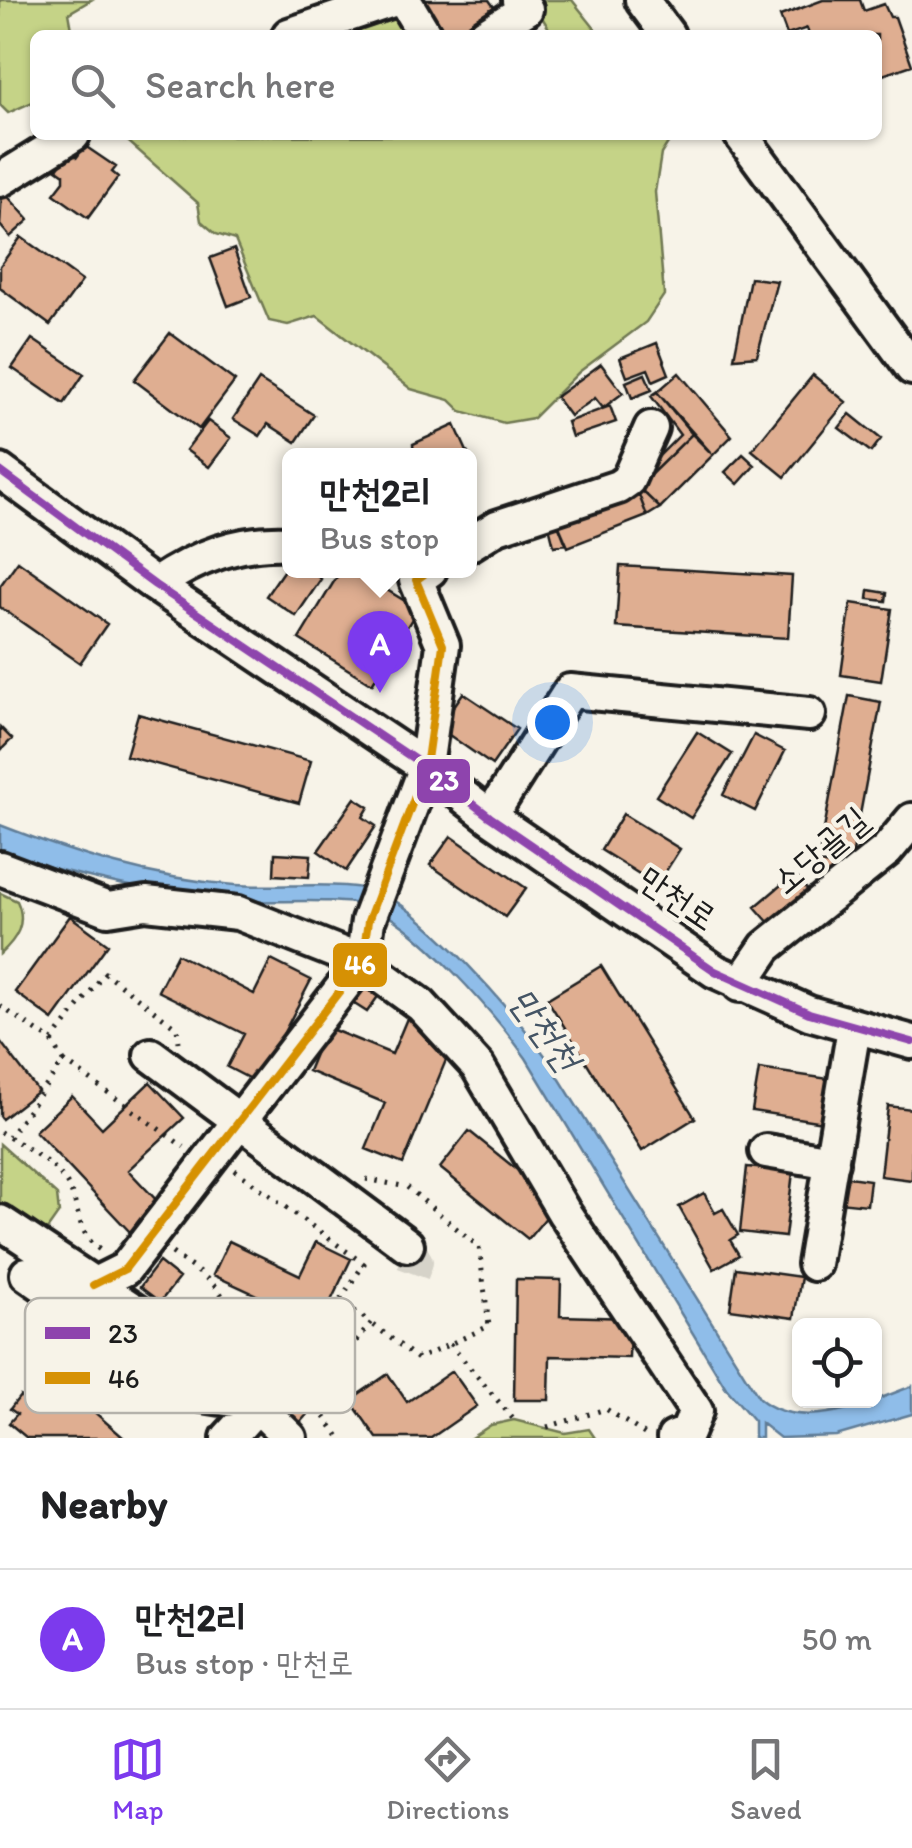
<!DOCTYPE html>
<meta charset="utf-8">
<style>
:root{--surface:#fff;--page:#f6f6f6;--text:#202124;--muted:#757577;--line:#e0e0e0;--accent:#7c3aed}
body{margin:0;font-family:Itim,"Poor Story",sans-serif;background:var(--page);color:var(--text)}
.controls{position:absolute;right:30px;bottom:30px;display:grid;overflow:hidden;border-radius:15px;box-shadow:0 2px 8px #0004}
.controls button{width:90px;height:90px;display:grid;place-items:center;padding:0;border:0;border-bottom:2px solid var(--line);background:var(--surface);color:var(--text);font:50px sans-serif}
.you{position:absolute;left:552px;top:722px;width:35px;height:35px;margin:-25px;border:8px solid #fff;border-radius:50%;background:#1a73e8;box-shadow:0 0 0 15px #1a73e833}
.badge{display:grid;place-items:center;width:65px;height:65px;border-radius:50%;background:var(--accent);color:#fff;font-size:32px;font-weight:700}
.pin{position:absolute;translate:-50% -82px;filter:drop-shadow(0 2px 5px #0008)}
.pin::after{content:'';position:absolute;top:52px;width:35px;height:30px;background:inherit;clip-path:polygon(0 0,100% 0,50% 100%)}
.popup{position:absolute;left:282px;top:448px;width:195px;height:130px;box-sizing:border-box;display:grid;place-content:center;border-radius:15px;background:var(--surface);filter:drop-shadow(0 2px 8px #0005);font-size:32px;white-space:nowrap;color:var(--muted)}
.popup b{font-size:38px;color:var(--text)}
.popup::after{content:'';position:absolute;left:50%;top:100%;margin-left:-20px;border:20px solid transparent;border-top-color:var(--surface)}
.list{margin:0;padding:0;list-style:none}
h2{display:flex;justify-content:space-between;align-items:center;height:130px;margin:0;padding:0 40px;font-size:42px}
h2 small{font-size:32px;font-weight:400;color:var(--muted)}
.list li{display:grid;grid-template-columns:65px 1fr auto;gap:30px;align-items:center;box-sizing:border-box;height:140px;padding:0 40px;border-top:2px solid var(--line)}
.list b{display:block;font-size:38px;white-space:nowrap}
.list p{margin:0;font-size:32px;white-space:nowrap;color:var(--muted)}
.list em{font-size:32px;font-style:normal;color:var(--muted)}
.icon{flex:none;width:55px;height:55px;fill:none;stroke:currentColor;stroke-width:2;stroke-linecap:round;stroke-linejoin:round}
.map{position:relative;flex:none;width:912px;height:1438px;overflow:hidden}
.search{position:absolute;background:var(--surface);box-shadow:0 2px 8px #0004;left:30px;right:30px;top:30px;height:110px;display:flex;align-items:center;gap:25px;box-sizing:border-box;padding:0 35px;border-radius:15px;color:var(--muted);font-size:38px}
.sheet{height:270px;background:var(--surface)}
nav{display:flex;justify-content:space-around;align-items:center;box-sizing:border-box;height:140px;border-top:2px solid var(--line);background:var(--surface);font-size:28px;color:var(--muted)}
nav a{display:grid;justify-items:center;gap:5px}
nav .on{color:var(--accent)}
.map>svg:first-child{display:block}
.green{fill:#c5d387;stroke:#707852;stroke-width:2.5}
.water{fill:#8fbde9;stroke:#617d97;stroke-width:2.5}
.building{fill:#dfae91;stroke:#1c1c1c;stroke-width:2.5}
.lines{fill:none;stroke-linecap:round;stroke-linejoin:round}
.minor-tunnel{stroke:#d6d3c9;stroke-width:32;stroke-dasharray:32 16;stroke-linecap:butt}
.minor-casing{stroke:#1c1c1c;stroke-width:40}
.path{stroke:#1c1c1c;stroke-width:5;stroke-dasharray:2.5 8;stroke-linecap:butt}
.minor{stroke:#f7f3e8;stroke-width:32}
.bus-1-casing{stroke:#f7f3e8;stroke-width:15}
.bus-2-casing{stroke:#f7f3e8;stroke-width:15}
.bus-1{stroke:#8e44ad;stroke-width:8}
.bus-2{stroke:#d69104;stroke-width:8}
.labels{text-anchor:middle;stroke-width:9;stroke-linejoin:round;paint-order:stroke}
.street-label{font-size:35px;fill:#1c1c1c;stroke:#f7f3e8}
.water-label{font-size:38px;font-style:italic;fill:#445464;stroke:#f7f3e8}
.key{fill:#f7f3e8;stroke:#b5b2ab;stroke-width:2.5}
.key-label{font-size:28px;fill:#1c1c1c}
.line-badge{stroke:#f7f3e8;stroke-width:4}
.badge-label{font-size:28px;text-anchor:middle;font-weight:bold;fill:#fff}
</style>
<div class="map">
<svg width="912" height="1438" viewBox="0 0 912 1438">
<rect width="100%" height="100%" fill="#f7f3e8"/>
<filter id="ink" filterUnits="userSpaceOnUse"><feTurbulence type="fractalNoise" baseFrequency=".01" numOctaves="2"/><feDisplacementMap in="SourceGraphic" scale="20" xChannelSelector="R" yChannelSelector="G"/><feConvolveMatrix kernelMatrix="1 2 1 2 8 2 1 2 1" color-interpolation-filters="sRGB"/></filter>
<g filter="url(#ink)">
<path class="green" d="M0 0H91L69 13 73 35H35V101L8 113 0 105Z
M531 0H572L600 35H553Z
M390 17 403 23 410 35H331Z
M673 135 661 154 655 192 664 295 646 322 579 372 533 418 504 423 461 411 450 400 411 389 317 316 288 325 269 321 235 240 216 234 201 221 198 203 122 136Z
M0 893 17 901C27 923 17 939 0 954Z
M0 1144 57 1195 59 1213 47 1230 0 1212Z
M514 1420 565 1433 589 1429 595 1438H471L491 1425Z"/>
<path class="water" d="M0 825C77 855 152 879 235 885 274 888 336 881 372 890 419 902 517 1016 546 1057L759 1398C800 1434 868 1403 912 1386V1414L836 1436 780 1438 761 1423V1438H754V1421L726 1388 526 1058C496 1016 416 922 368 906 342 897 263 903 231 901 151 894 76 876 0 853Z"/>
<path class="building" d="M414 0H489L494 7 452 35H437Z
M823 0H860L864 11 884 4 890 17H895L912 65 877 77V35H809L807 28 787 35 780 16Z
M85 146 116 167 112 172 118 177 88 218 54 194 64 181V174L57 169 70 151 77 157Z
M2 190 29 220 10 237 0 225Z
M21 237 82 281 50 325 0 288V266Z
M234 249 251 297 228 306 210 258Z
M750 278 777 281 757 356 734 358Z
M170 333 235 381 199 429 134 380Z
M32 339 84 374 64 404 12 368Z
M657 343 669 374 653 381 648 369 627 377 620 358Z
M601 364 623 393 603 408 595 398 570 416 556 397Z
M679 373 732 436 713 455 657 392Z
M645 374 652 390 632 398 626 382Z
M813 375 846 402 785 477 752 450Z
M259 380 314 415 296 442 268 424 260 436 233 419Z
M657 392 692 434 640 485 635 480 680 435 651 396Z
M610 406 616 422 572 437 567 422Z
M850 414 881 439 871 452 839 428Z
M208 421 231 438 209 467 186 450Z
M455 425 469 456H414L413 444Z
M692 434 713 455 660 508 638 487Z
M743 454 755 465 738 484 725 472Z
M636 487 647 516 568 547 556 519Z
M636 487H638L660 508 647 516Z
M556 519 566 544 554 546 548 522Z
M18 561 107 624 80 663 0 607V586Z
M290 561V570H308L321 579 296 616 266 596Z
M620 566 792 576 788 638 616 627Z
M341 570H354L418 609 372 684 299 639Z
M869 590 887 593 886 601 868 599Z
M851 603 892 609 881 681 841 675Z
M463 693 517 729 492 765 439 728Z
M849 696 881 702 851 863 819 856Z
M138 714 311 761 299 803 126 756Z
M0 727 12 739 0 751Z
M697 732 732 754 691 818 656 796Z
M754 735 785 751 755 811 723 795Z
M355 798 369 807 363 817 376 826 346 871 318 851Z
M623 814 680 849 657 885 601 850Z
M451 836 526 888 505 917 430 865Z
M275 853 311 855 309 877 274 875Z
M811 861 838 867 836 877 809 871Z
M794 874 809 892 771 925 755 907Z
M70 916 108 944 53 1020 15 992Z
M177 954 254 994 271 960 311 980 258 1083 227 1067 244 1034 158 991Z
M372 954 396 971 367 1012 342 996Z
M601 966 695 1118 642 1151 547 999Z
M413 1004 461 1024 403 1164 366 1149 385 1103 308 1071 326 1027 392 1054Z
M0 1041 38 1091 2 1119 0 1116Z
M759 1069 829 1079 823 1122 752 1111Z
M150 1082 184 1118 128 1170 160 1204 130 1232 35 1131 72 1096 102 1128Z
M888 1106 912 1109V1180L880 1176Z
M469 1131 558 1203 528 1239 440 1168Z
M747 1167 793 1172 785 1237 740 1232Z
M842 1176 870 1180 867 1205 838 1202Z
M704 1193 715 1213 723 1209 738 1235 730 1240 739 1255 714 1269 679 1207Z
M229 1241 300 1275 316 1242 351 1259 306 1353 277 1340 291 1311 213 1275Z
M159 1262 179 1278 160 1302 140 1287Z
M736 1268 801 1277 794 1318 730 1309Z
M516 1279 561 1280 560 1316 630 1318 629 1358 550 1356 549 1400H514Z
M452 1371 477 1406 431 1438H377L350 1400 388 1374 407 1402Z
M51 1374 124 1438H27L9 1423 17 1414 10 1409 20 1396 27 1402Z
M302 1376 324 1395 296 1427 274 1408Z"/>
<g class="lines">
<path class="minor-tunnel" d="M407 1245 417 1262 410 1281"/>
<defs>
<path id="minor" d="M404 0 425 35
M642 0 668 35
M289 35 392 0
M485 35 526 9 519 0
M741 135 912 368
M0 180 73 135
M0 471 155 585 426 767 490 817 715 971 809 1013 912 1042
M470 544 497 527 618 487 628 480 651 428
M155 585C196 557 239 540 290 543
M490 817 570 691 809 714
M0 868 108 909 146 903 238 913 362 962 421 1005 478 1067 565 1214 696 1411 687 1433 674 1438
M740 985 766 947 887 850 912 820
M151 1055 407 1245
M766 1151 832 1162
M0 1222 215 1364 290 1438
M814 1264 854 1028
M27 1274 203 1395 259 1404
M93 1285 125 1269 362 962 368 921 426 767 443 645 416 580 430 570
M228 1438 259 1404"/>
</defs>
<use href="#minor" class="minor-casing"/>
<path class="path" d="M0 1006 52 1041 64 1061 9 1137
M52 1041 105 973 177 1028 179 1042
M64 1061 184 1147
M0 1132C22 1145 57 1164 69 1187 81 1212 76 1232 100 1250
M235 1170 364 1264 340 1300 371 1323 328 1377
M366 1179 407 1187 479 1247 489 1326 418 1359 371 1323
M172 1253C213 1283 232 1290 235 1345
M450 1344 514 1420
M266 1379 306 1359 342 1389 323 1414 340 1438
M547 1427 606 1409 649 1437"/>
<use href="#minor" class="minor"/>
<defs>
<path id="bus-1" d="M0 471 155 585 426 767 490 817 715 971 809 1013 912 1042"/>
<path id="bus-2" d="M93 1285 125 1269 362 962 368 921 426 767 443 645 416 580 430 570"/>
</defs>
<use href="#bus-1" class="bus-1-casing"/>
<use href="#bus-2" class="bus-2-casing"/>
<use href="#bus-1" class="bus-1"/>
<use href="#bus-2" class="bus-2"/>
</g>
</g>
<g class="labels">
<g class="street-label">
<text transform="translate(820 850) rotate(-40)" y="12">소당골길</text>
<text transform="translate(678 898) rotate(34)" y="12">만천로</text>
</g>
<g class="water-label">
<text transform="translate(545 1029) rotate(54)" y="13">만천천</text>
</g>
</g>
<rect x="25" y="1298" width="330" height="115" rx="15" class="key"/>
<rect x="45" y="1327" width="45" height="12" fill="#8e44ad"/>
<rect x="45" y="1372" width="45" height="12" fill="#d69104"/>
<g class="key-label">
<text x="108" y="1343">23</text>
<text x="108" y="1388">46</text>
</g>
<g class="line-badge">
<rect x="415" y="757" width="57" height="48" rx="10" fill="#8e44ad"/>
<rect x="331" y="941" width="58" height="48" rx="10" fill="#d69104"/>
</g>
<g class="badge-label">
<text x="444" y="790">23</text>
<text x="360" y="974">46</text>
</g>
</svg>
<div class="controls">
<button><svg class="icon" aria-label="locate" viewBox="0 0 24 24"><circle cx="12" cy="12" r="6"/><path d="M12 2v4M12 18v4M2 12h4M18 12h4"/></svg></button>
</div>
<div class="you"></div>
<div class="pin badge" style="left:380px;top:693px">A</div>
<div class="popup"><b>만천2리</b>Bus stop</div>
<div class="search"><svg class="icon" aria-label="search" viewBox="0 0 24 24"><circle cx="10" cy="10" r="6"/><path d="M15 15l6 6"/></svg>Search here</div>
</div>
<section class="sheet">
<h2>Nearby<small></small></h2>
<ul class="list">
<li><span class="badge">A</span><div><b>만천2리</b><p>Bus stop · 만천로</p></div><em>50 m</em></li>
</ul>
</section>
<nav>
<a class="on"><svg class="icon" aria-label="map" viewBox="0 0 24 24"><path d="M3 6l6-2 6 2 6-2v14l-6 2-6-2-6 2zM9 4v14M15 6v14"/></svg>Map</a>
<a><svg class="icon" aria-label="directions" viewBox="0 0 24 24"><path d="M12 3l9 9-9 9-9-9zM9 14v-3h6M13 9l2 2-2 2"/></svg>Directions</a>
<a><svg class="icon" aria-label="saved" viewBox="0 0 24 24"><path d="M7 4h10v16l-5-4-5 4z"/></svg>Saved</a>
</nav>
